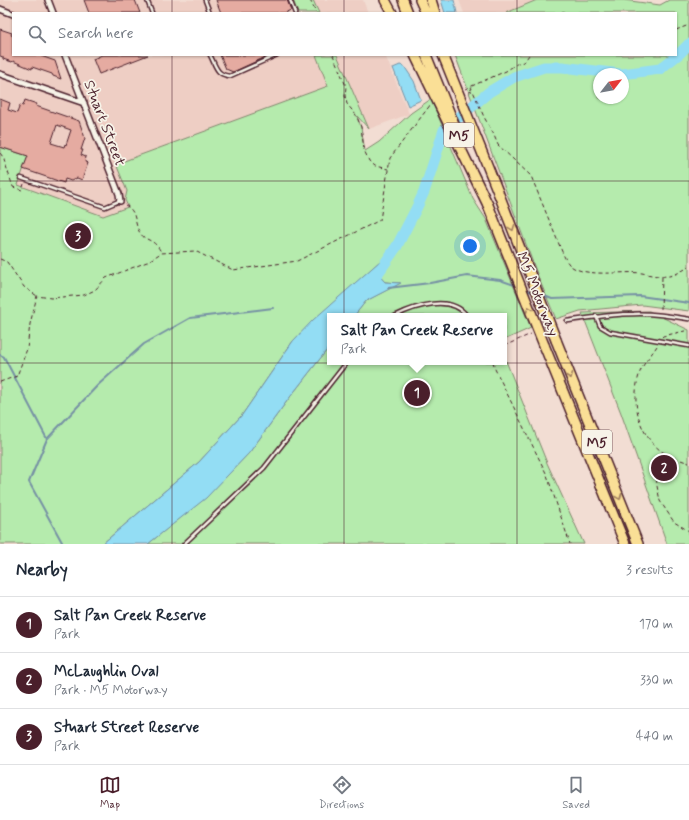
<!DOCTYPE html>
<meta charset="utf-8">
<style>
:root{--surface:#fff;--page:#f2f2f3;--text:#1f2937;--muted:#747a83;--line:#e0e1e3;--accent:#4a1f2b}
body{margin:0;font-family:Mynerve,sans-serif;background:var(--page);color:var(--text)}
.compass{position:absolute;left:593px;top:68px;width:36px;height:36px;border-radius:50%;background:var(--surface);box-shadow:0 1px 3px #0004;rotate:59deg}
.you{position:absolute;left:470px;top:246px;width:14px;height:14px;margin:-10px;border:3px solid #fff;border-radius:50%;background:#1a73e8;box-shadow:0 0 0 6px #1a73e833}
.badge{display:grid;place-items:center;width:26px;height:26px;border-radius:50%;background:var(--accent);color:#fff;font-size:13px;font-weight:700}
.pin{position:absolute;translate:-50% -50%;border:2px solid #fff;box-shadow:0 1px 4px #0006}
.popup{position:absolute;left:327px;top:313px;width:180px;height:52px;box-sizing:border-box;display:grid;place-content:center;border-radius:0px;background:var(--surface);filter:drop-shadow(0 1px 3px #0005);font-size:13px;white-space:nowrap;color:var(--muted)}
.popup b{font-size:15px;color:var(--text)}
.popup::after{content:'';position:absolute;left:50%;top:100%;margin-left:-8px;border:8px solid transparent;border-top-color:var(--surface)}
.list{margin:0;padding:0;list-style:none}
h2{display:flex;justify-content:space-between;align-items:center;height:52px;margin:0;padding:0 16px;font-size:17px}
h2 small{font-size:13px;font-weight:400;color:var(--muted)}
.list li{display:grid;grid-template-columns:26px 1fr auto;gap:12px;align-items:center;box-sizing:border-box;height:56px;padding:0 16px;border-top:1px solid var(--line)}
.list b{display:block;font-size:15px;white-space:nowrap}
.list p{margin:0;font-size:13px;white-space:nowrap;color:var(--muted)}
.list em{font-size:13px;font-style:normal;color:var(--muted)}
.icon{flex:none;width:22px;height:22px;fill:none;stroke:currentColor;stroke-width:2;stroke-linecap:round;stroke-linejoin:round}
.map{position:relative;flex:none;width:689px;height:544px;overflow:hidden}
.search{position:absolute;background:var(--surface);box-shadow:0 1px 3px #0004;left:12px;right:12px;top:12px;height:44px;display:flex;align-items:center;gap:10px;box-sizing:border-box;padding:0 14px;border-radius:0px;color:var(--muted);font-size:15px}
.sheet{height:220px;background:var(--surface)}
nav{display:flex;justify-content:space-around;align-items:center;box-sizing:border-box;height:56px;border-top:1px solid var(--line);background:var(--surface);font-size:11px;color:var(--muted)}
nav a{display:grid;justify-items:center;gap:2px}
nav .on{color:var(--accent)}
.map>svg:first-child{display:block}
.built{fill:#eecec4}
.green{fill:#b5ebad;stroke:#80856c;fill-rule:evenodd}
.water{fill:#93ddf4;stroke:#7691a4}
.lines{fill:none;stroke-linecap:round;stroke-linejoin:round}
.stream{stroke:#7691a4;stroke-width:2}
.river{stroke:#93ddf4;stroke-width:11}
.building{fill:#e5aba1;stroke:#4a1f2b;fill-rule:evenodd}
.service-casing{stroke:#4a1f2b;stroke-width:5.5}
.minor-casing{stroke:#4a1f2b;stroke-width:8}
.motorway-casing{stroke:#4a1f2b;stroke-width:12}
.path{stroke:#4a1f2b;stroke-width:1;stroke-dasharray:4 3;stroke-linecap:butt}
.service{stroke:#f7f3e8;stroke-width:2.5}
.minor{stroke:#f7f3e8;stroke-width:5}
.motorway{stroke:#fadf96;stroke-width:9}
.motorway-bridge-casing{stroke:#4a1f2b;stroke-width:12;stroke-linecap:butt}
.motorway-bridge{stroke:#fadf96;stroke-width:9}
.oneway{stroke:#a27f60}
.grid{fill:none;stroke:#4a1f2b;stroke-width:1;stroke-opacity:0.55}
.labels{text-anchor:middle;stroke-width:3.5;stroke-linejoin:round;paint-order:stroke}
.shield{fill:#f7f3e8;stroke:#7e5f64;stroke-width:1}
.shield-label{font-size:14px;font-weight:bold;fill:#4a1f2b}
.street-label{font-size:15px;fill:#4a1f2b;stroke:#f7f3e8}
</style>
<div class="map">
<svg width="689" height="544" viewBox="0 0 689 544">
<rect width="100%" height="100%" fill="#f2ddd3"/>
<filter id="ink" filterUnits="userSpaceOnUse"><feTurbulence type="fractalNoise" baseFrequency=".025" numOctaves="2"/><feDisplacementMap in="SourceGraphic" scale="8" xChannelSelector="R" yChannelSelector="G"/><feConvolveMatrix kernelMatrix="1 2 1 2 8 2 1 2 1" color-interpolation-filters="sRGB"/></filter>
<g filter="url(#ink)">
<path class="built" d="M0 0H293L298 13H13V55H316L328 86 117 164 127 191 125 200 128 207 103 216 18 185 28 156 0 147Z
M313 0H363L368 13H319Z
M459 0H537L506 13H464Z
M337 55H385L409 114 369 129Z"/>
<path class="green" d="M293 0H313L319 13H298Z
M537 0H623L660 5 669 0H689V91L688 92 689 94V311L642 305 580 311 556 319 539 279 455 55H676V13H506ZM599 74H623V98H599Z
M316 55H337L369 129 357 116 361 127 365 151 379 142 411 113 431 99 473 199 486 219 531 328 504 340V316H354L366 301 400 283 385 282 376 273 379 262 293 341 242 415 199 462 102 544H0V147L28 156 18 185 103 216 128 207 125 200 127 191 116 164 328 86Z
M649 311 689 330V544H667L621 413 582 313Z
M330 346V362H504V356L547 463 584 544H148L205 498 249 453 287 401Z"/>
<path class="water" d="M441 0H454L457 13H445Z
M400 65 404 66 414 81 421 100 408 106 393 68Z
M380 261 377 273 385 282 401 283 366 301 354 316H330V346L287 401 249 453 206 498 148 544H102L199 462 242 415 293 341 313 320Z"/>
<g class="lines">
<path class="stream" d="M388 288 430 283 467 276 500 280 517 286
M525 289 534 293
M542 295 552 299 640 296 689 303
M0 355 4 357 47 439
M63 544 29 482 47 439 98 385 144 344 190 318 273 308"/>
<path class="river" d="M622 74 660 69 679 54 689 44
M369 286 397 246 417 207 424 192 444 130 489 92 514 77 544 67H562L621 74"/>
</g>
<path class="building" d="M84 0H135L140 13H89Z
M216 0H287L291 10 284 13H221Z
M0 29 12 33 11 35 13 36V55H41V56L55 61 61 79 53 76 52 74 32 67V69L13 61 12 62 3 59V57L0 56Z
M102 55H148L99 74 93 59Z
M220 55H270L233 72 226 69Z
M0 99 10 103 8 110 17 113 20 105 23 106 25 100 37 104 36 106 79 121 85 138 81 150H83L81 155 86 157 85 162 88 163 82 180 77 178 71 181 65 179 64 183 23 169 28 156 0 147ZM57 125 71 130 66 145 65 144 64 147 51 143Z"/>
<g class="lines">
<defs>
<path id="service" d="M147 0 152 13
M205 0 210 13
M290 0 295 13
M210 55C216 66 216 75 230 76L277 55
M21 178 105 207 119 201
M395 316C415 306 451 294 467 316
M596 316 600 326 610 332 689 346
M567 321C589 318 611 314 634 314 652 313 671 316 689 319
M184 544 264 468 347 362"/>
<path id="minor" d="M48 0 53 13
M0 9 13 14
M65 55 119 194 120 201
M0 74 84 103"/>
<path id="motorway" d="M385 0 392 13
M403 0 408 13
M420 0 426 13
M431 0 435 13
M415 55 488 205
M426 55 454 124
M443 55 498 192
M556 340 638 544
M544 345 625 544"/>
</defs>
<use href="#service" class="service-casing"/>
<use href="#minor" class="minor-casing"/>
<use href="#motorway" class="motorway-casing"/>
<path class="path" d="M310 0 316 13
M560 13 562 12 567 13
M676 30 689 25
M333 55 346 86 345 96 347 104 356 115 361 127 364 150 369 161 375 166 388 169
M471 87 472 89 469 90 468 91 469 92 473 91 484 117 493 133 498 145 531 176 563 254C566 260 568 265 574 268 591 277 622 271 642 273 651 275 660 277 669 276 676 275 683 270 689 267
M465 89 506 71 518 63 524 62 529 55
M0 153 3 157 13 187 22 190 24 184
M125 205C138 212 133 222 140 233 146 242 154 238 161 252
M0 259 7 262 24 287 37 296
M662 277 661 310 662 311
M662 337 663 336 689 330
M504 346 531 334
M657 346C652 354 644 362 640 372 630 400 638 438 666 454 672 458 682 460 689 463
M493 362 495 369 547 475 570 544
M0 382 17 376 27 349 30 324 37 296 51 298 84 295 95 290 106 278 147 262 161 253 195 251 233 270 297 261 380 220 390 158 431 104
M662 452 656 468 657 486 660 501 674 522 689 531"/>
<use href="#service" class="service"/>
<use href="#minor" class="minor"/>
<use href="#motorway" class="motorway"/>
<defs>
<path id="motorway-bridge" d="M498 192 556 340
M488 205 544 345"/>
</defs>
<use href="#motorway-bridge" class="motorway-bridge-casing"/>
<use href="#motorway-bridge" class="motorway-bridge"/>
</g>
<defs><path id="oneway-chevron" d="M-2-3.5L2.5 0L-2 3.5" fill="none" stroke-width="1.6" stroke-linecap="round" stroke-linejoin="round"/></defs>
<g class="oneway">
<use href="#oneway-chevron" transform="translate(512 228) rotate(69)"/>
<use href="#oneway-chevron" transform="translate(529 309) rotate(-112)"/>
<use href="#oneway-chevron" transform="translate(570 376) rotate(68)"/>
<use href="#oneway-chevron" transform="translate(619 497) rotate(68)"/>
</g>
</g>
<path class="grid" d="M172 0V13M344 0V13M517 0V13M172 55V544M344 55V544M517 55V544M0 181H689M0 363H689"/>
<g class="labels">
<g class="shield">
<rect x="444" y="123" width="30" height="24" rx="3"/>
<rect x="582" y="430" width="30" height="24" rx="3"/>
</g>
<g class="shield-label">
<text x="459" y="140">M5</text>
<text x="597" y="447">M5</text>
</g>
<g class="street-label">
<text transform="translate(105 123) rotate(69)" y="5">Stuart Street</text>
<text transform="translate(538 294) rotate(68)" y="5">M5 Motorway</text>
</g>
</g>
</svg>
<svg class="compass" viewBox="-18 -18 36 36"><path d="M0-13l5 13h-10z" fill="#e53935"/><path d="M0 13l5-13h-10z" fill="#747a83"/></svg>
<div class="you"></div>
<div class="pin badge" style="left:417px;top:393px">1</div>
<div class="popup"><b>Salt Pan Creek Reserve</b>Park</div>
<div class="pin badge" style="left:664px;top:468px">2</div>
<div class="pin badge" style="left:78px;top:236px">3</div>
<div class="search"><svg class="icon" aria-label="search" viewBox="0 0 24 24"><circle cx="10" cy="10" r="6"/><path d="M15 15l6 6"/></svg>Search here</div>
</div>
<section class="sheet">
<h2>Nearby<small>3 results</small></h2>
<ul class="list">
<li><span class="badge">1</span><div><b>Salt Pan Creek Reserve</b><p>Park</p></div><em>170 m</em></li>
<li><span class="badge">2</span><div><b>McLaughlin Oval</b><p>Park · M5 Motorway</p></div><em>330 m</em></li>
<li><span class="badge">3</span><div><b>Stuart Street Reserve</b><p>Park</p></div><em>440 m</em></li>
</ul>
</section>
<nav>
<a class="on"><svg class="icon" aria-label="map" viewBox="0 0 24 24"><path d="M3 6l6-2 6 2 6-2v14l-6 2-6-2-6 2zM9 4v14M15 6v14"/></svg>Map</a>
<a><svg class="icon" aria-label="directions" viewBox="0 0 24 24"><path d="M12 3l9 9-9 9-9-9zM9 14v-3h6M13 9l2 2-2 2"/></svg>Directions</a>
<a><svg class="icon" aria-label="saved" viewBox="0 0 24 24"><path d="M7 4h10v16l-5-4-5 4z"/></svg>Saved</a>
</nav>
